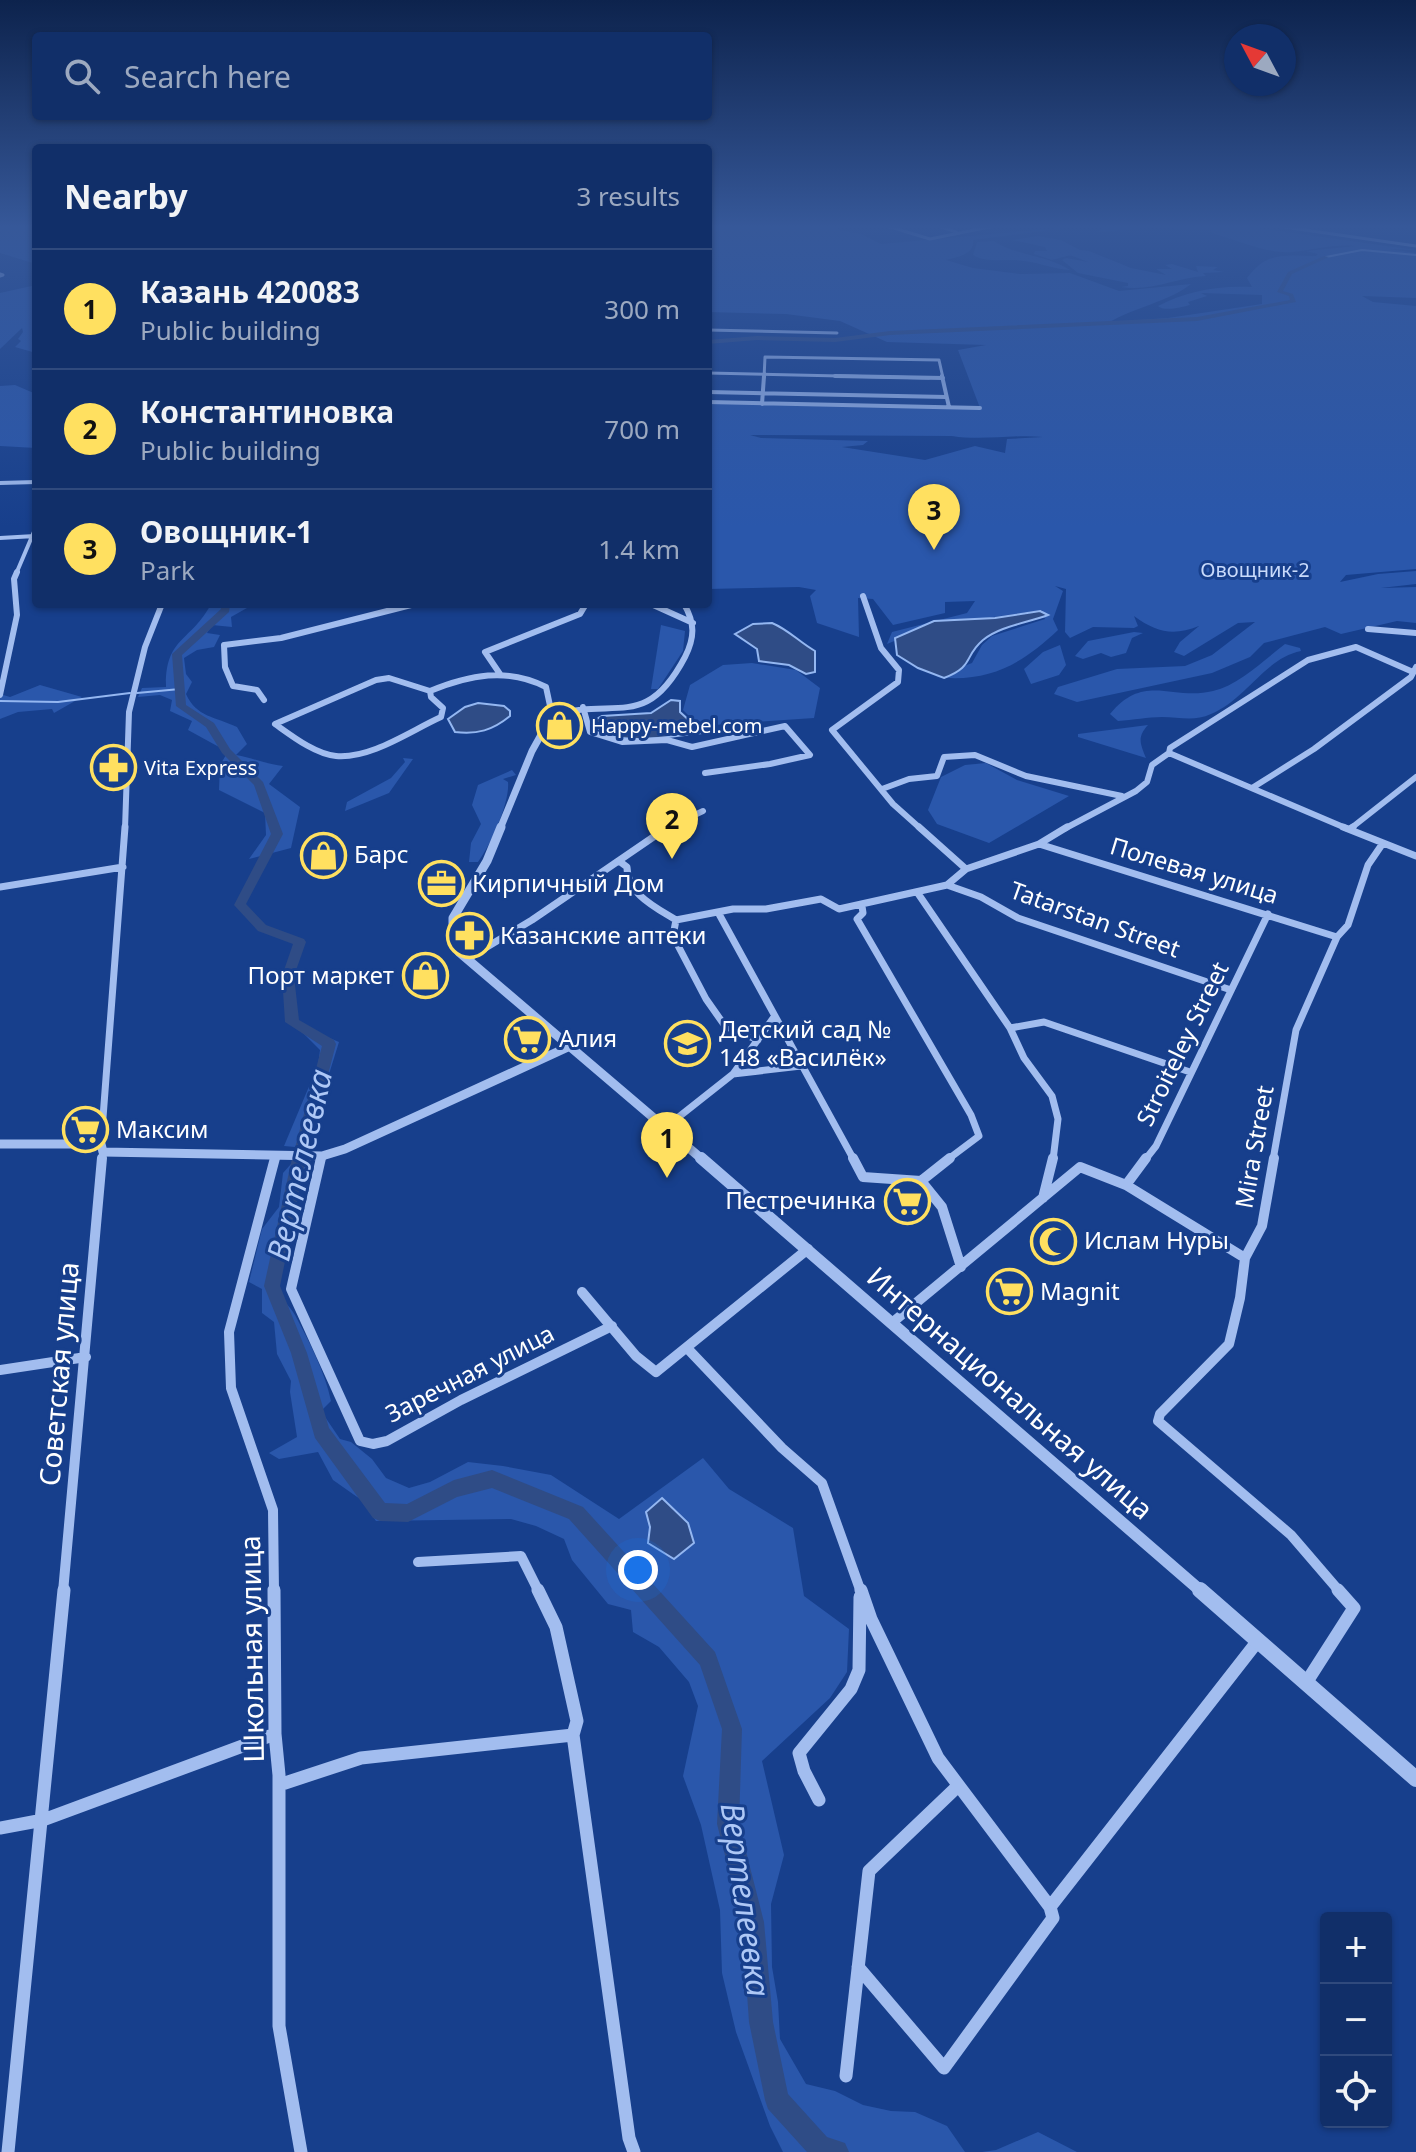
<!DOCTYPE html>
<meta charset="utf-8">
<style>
:root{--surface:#112f69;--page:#1e3b71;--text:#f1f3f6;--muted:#9ca9c0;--line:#304a7d;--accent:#ffe060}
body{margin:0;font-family:"Noto Sans",sans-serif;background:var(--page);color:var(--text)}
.controls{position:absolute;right:24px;bottom:24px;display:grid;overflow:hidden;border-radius:8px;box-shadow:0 2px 6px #0004}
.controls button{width:72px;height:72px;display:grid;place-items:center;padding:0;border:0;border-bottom:2px solid var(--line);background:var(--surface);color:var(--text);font:40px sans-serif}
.compass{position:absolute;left:1224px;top:24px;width:72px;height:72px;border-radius:50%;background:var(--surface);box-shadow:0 2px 6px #0004;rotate:311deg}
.you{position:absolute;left:638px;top:1570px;width:28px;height:28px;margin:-20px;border:6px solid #fff;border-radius:50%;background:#1a73e8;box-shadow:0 0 0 12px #1a73e833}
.badge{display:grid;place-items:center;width:52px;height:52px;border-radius:50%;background:var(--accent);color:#111;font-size:26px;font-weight:700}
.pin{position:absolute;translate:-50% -66px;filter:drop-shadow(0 2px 4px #0008)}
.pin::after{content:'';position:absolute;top:42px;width:28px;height:24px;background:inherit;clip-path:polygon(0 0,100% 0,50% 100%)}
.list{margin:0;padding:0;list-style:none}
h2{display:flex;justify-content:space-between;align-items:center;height:104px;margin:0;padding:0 32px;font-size:34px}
h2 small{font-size:26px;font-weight:400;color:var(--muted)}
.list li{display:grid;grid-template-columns:52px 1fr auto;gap:24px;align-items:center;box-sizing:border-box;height:120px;padding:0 32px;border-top:2px solid var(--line)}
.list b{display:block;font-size:30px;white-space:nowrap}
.list p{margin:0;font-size:26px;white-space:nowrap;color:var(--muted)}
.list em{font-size:26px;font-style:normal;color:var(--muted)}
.icon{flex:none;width:44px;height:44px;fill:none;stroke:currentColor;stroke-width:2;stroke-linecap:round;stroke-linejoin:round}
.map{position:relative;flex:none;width:1416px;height:2152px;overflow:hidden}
.search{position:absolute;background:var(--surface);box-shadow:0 2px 6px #0004;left:32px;top:32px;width:680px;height:88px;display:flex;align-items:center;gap:20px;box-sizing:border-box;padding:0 28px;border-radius:8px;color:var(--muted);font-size:30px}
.panel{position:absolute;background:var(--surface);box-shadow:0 2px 6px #0004;left:32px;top:144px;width:680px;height:464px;border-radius:8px}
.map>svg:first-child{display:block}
.green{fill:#2a57ab;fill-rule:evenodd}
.water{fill:#2f4c86;stroke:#94b7f1;stroke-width:2}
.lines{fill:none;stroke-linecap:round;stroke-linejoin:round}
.stream{stroke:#94b7f1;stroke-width:2}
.river{fill:#2f4c86;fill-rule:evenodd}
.minor-far5{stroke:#a2bdef;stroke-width:3}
.minor-far4{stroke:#a2bdef;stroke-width:4}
.minor-far3{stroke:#a2bdef;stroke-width:6}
.minor-far2{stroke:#a2bdef;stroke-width:7}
.minor-far1{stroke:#a2bdef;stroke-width:10}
.minor{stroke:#a2bdef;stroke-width:13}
.tertiary-far3{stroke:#a2bdef;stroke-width:7}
.tertiary-far2{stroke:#a2bdef;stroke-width:9}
.tertiary-far1{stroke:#a2bdef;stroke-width:12}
.tertiary{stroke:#a2bdef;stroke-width:16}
.labels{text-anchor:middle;stroke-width:6;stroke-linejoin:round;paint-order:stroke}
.far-park-label{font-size:20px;fill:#c8dafb;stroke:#173f8c}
.far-poi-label{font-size:20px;fill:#fff;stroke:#173f8c;text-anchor:start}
.poi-label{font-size:24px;fill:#fff;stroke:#173f8c;text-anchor:start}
.street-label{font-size:24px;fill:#fff;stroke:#173f8c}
.near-street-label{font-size:28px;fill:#fff;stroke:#173f8c}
.near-water-label{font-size:32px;font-style:italic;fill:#aec8f6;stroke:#173f8c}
</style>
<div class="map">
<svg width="1416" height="2152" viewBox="0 0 1416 2152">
<rect width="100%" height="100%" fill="#173f8c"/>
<path class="green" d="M0 226H36V264L0 253Z
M708 226H838V230L861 234 881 244 1081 226 973 240C975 254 958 257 946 260L973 268 1020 274 1070 273 1119 291 1191 284C1168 302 1135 307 1110 322L1168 318 1262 304V295L1201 293 1207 296 1188 302 1190 305C1182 307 1164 312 1158 306 1184 292 1217 285 1252 287L1247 278C1268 250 1286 256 1316 256L1318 254 1306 251 1356 246C1334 244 1314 250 1292 252 1266 254 1237 240 1212 233L1210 230 1153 228 1098 232 1106 226 1251 227 1416 250 1389 249 1416 253V298L1362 296 1373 302 1416 306V569L1346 575 1340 582 1378 574 1416 571V584L1381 588 1416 587V623L1397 621 1341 634 1325 627 1264 643 1250 657 1212 673 1077 702 1054 694 1058 687 1117 669 1185 666 1212 655 1255 622 1238 623 1184 656 1174 652 1180 642 1199 626C1174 636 1157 633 1134 616L1138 626 1134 628 1093 627 1070 638 1065 632 1066 589 1055 586 1063 591 1053 619 1058 630C1021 665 988 683 936 677L972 663 982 645 992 636 1045 619 1042 610 931 626 887 644 892 632 967 613 975 601 945 602V613L893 625 873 599 858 598 859 637 817 623 810 596 816 590 799 587 708 589V403L980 408 958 350 986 345 887 342 840 321 786 314 708 312ZM750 435 952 436C982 441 1013 434 1043 437L1007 439 1005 453 975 446 925 460 842 447 863 445 868 441 761 438Z
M1038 236 1061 240 1080 250 1089 251 1131 268 1166 275 1156 269H1172L1165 265 1172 264 1198 272 1196 266 1218 267 1213 270 1224 272 1203 273 1206 276C1177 277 1153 292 1121 287L1128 286V283L1078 273 1062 260 1066 258 1088 262C1066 253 1073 255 1052 260L1034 254 1035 251H1047L1045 247 1012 240Z
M994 241C1016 256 1047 255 1070 270 1054 269 1040 263 1025 261 1008 258 988 264 973 255L977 242Z
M36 285V353L15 347 21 341 18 339 23 332 22 328 0 349V293Z
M15 385 36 394V448L0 446V386Z
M211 604H254L231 617 232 627 212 625 207 633 220 635 214 647 197 650 184 658 186 674 192 682 186 694C196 717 216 717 237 727L247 744 236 755C253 758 266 764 283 766L269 784 300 807 291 848 249 859 266 835 265 813 219 790 220 765 226 755 219 747 188 730 192 721 170 711 172 700 160 695 138 697 142 688 166 687C165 637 191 642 211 604Z
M661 625 685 631 683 651 658 689H651Z
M1134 632 1143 633 1132 638 1126 653 1111 657 1101 653 1083 659 1075 656 1088 641Z
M1285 644 1300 648 1301 651C1265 658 1247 699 1211 714 1194 722 1179 717 1162 717 1148 717 1133 720 1118 721L1110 714C1144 672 1172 701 1213 691 1239 685 1264 660 1285 644Z
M1060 645 1066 665 1059 675 1031 684 1024 669 1043 652Z
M752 663 796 670 820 688 814 718 699 726 683 710 690 685 723 665Z
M40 685 82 697 54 713 52 709 18 712 0 719V694L10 697Z
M1148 725C1137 737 1140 743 1146 758L1078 737V734Z
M403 758 413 759 389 793 345 811 347 802 391 778 405 762Z
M986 763 1017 780 1069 796 989 843 937 824 928 810 941 777 965 765Z
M512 770 516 775 503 779 508 782C510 802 491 845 478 862H469L471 843 481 824 472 805 478 785Z
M292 1022 339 1042 306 1148 284 1146 318 1065 320 1050Z
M309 1163C301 1180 274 1276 278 1289 280 1299 290 1306 295 1315 309 1341 325 1372 331 1401L321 1411 340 1439 351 1442 372 1459 386 1478 409 1488 430 1482 468 1462 503 1466 551 1475 619 1519 703 1458 729 1489 793 1528 804 1596 849 1629 847 1672 830 1698 762 1761 784 1855 771 1904 772 1967 778 2002 780 2039 806 2084 835 2091 863 2105 891 2111 915 2112 947 2126 965 2152H783L770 2126 736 2032 722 1973 720 1910 701 1825 683 1776 698 1706 689 1682 659 1647 633 1632 631 1610 608 1604 572 1560 564 1539 536 1526 511 1519 376 1521 360 1499 333 1480 318 1452 279 1459 269 1453 297 1437 290 1392 291 1381 277 1354 274 1322 262 1313V1289L249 1282 262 1229 279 1207 283 1173 291 1164Z
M1038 2132 1077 2152H982L996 2150Z"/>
<path class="water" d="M1040 611 1048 615C1027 623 1000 626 983 640 963 657 975 666 944 678L918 668 897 655 895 638 934 621 995 618Z
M772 623C789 630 799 642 815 651V672L806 674 789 665 759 661 757 649 735 634 753 624Z
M671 700 680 701V712L703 733C676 735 607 751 593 721L602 716 651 713Z
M478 703 504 706 510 711V716C493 730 477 735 455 732L448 719 465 707Z
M662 1498 688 1523 694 1543 674 1559 648 1543 650 1527 646 1512Z"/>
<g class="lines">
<path class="stream" d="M1326 257 1362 250 1416 255
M137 693 180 689
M0 701 58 702 130 693"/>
<path class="river" d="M1324 256 1329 257 1292 274 1283 291 1293 294 1296 302 1197 321 890 335 835 342 757 340 708 344V340L757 336 835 338 890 331 1197 317 1290 300 1289 296 1277 292 1288 272Z
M220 604H230L229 612 182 655 186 705 214 723 230 749 263 782 283 834 246 904 266 925 304 939 306 942 294 976 299 1020 334 1040 336 1044 305 1163 280 1286 307 1353 329 1428 385 1503 407 1504 454 1480 492 1470 583 1507 715 1652 742 1729 739 1824 764 1922 773 2022 788 2094 827 2137 845 2143 849 2152H807L768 2109 765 2100 749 2022 742 1922 717 1824 722 1729 700 1665 569 1519 492 1488 457 1497 408 1522 380 1521 373 1518 315 1438 291 1353 264 1286 291 1163 322 1046 285 1022 282 976 293 944 258 931 234 905 271 834 254 785 222 753 206 727 176 706 172 654 221 609Z"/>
<path class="minor-far5" d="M887 226 930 239 994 226
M938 226 956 232
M1277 226 1416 246
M0 274 3 275 0 276
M708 330 837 333
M708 373 929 378
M764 378 765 357 939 360 943 378"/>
<path class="minor-far4" d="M835 376 943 378
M942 376 949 407
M708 392 946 397
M708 402 980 408
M762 404 764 376
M0 483 36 482
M0 538 35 536
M16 574 36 527"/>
<path class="minor-far3" d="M863 596 881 648 899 670 898 682 832 730 893 804 921 829
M651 604 693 623
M1368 629 1416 633
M500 674 485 652 580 614 586 604
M389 678 430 691 431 697 443 708 441 717C410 731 371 759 336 756 315 754 292 736 275 724L376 680Z
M430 691C469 675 507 667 546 687L552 715C617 697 646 731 685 657 695 637 695 623 684 604
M0 695 17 615 14 579 17 572
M264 700 257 690 233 686 225 667 224 645 281 638 415 604
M583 707 590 732 622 742 667 740 692 747 785 726 810 755 770 764 705 773
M1169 753 1348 829
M1252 788 1314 749 1411 677 1416 667
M882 789 909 779 937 776 944 757 975 755 1026 776 1122 796
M125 829 129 712 145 647 162 604
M665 829 703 811
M1064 829 1136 791 1147 782 1152 765 1169 753 1170 748 1308 660 1356 647 1413 672
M1350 829 1416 777"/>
<path class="minor-far2" d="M919 827 966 869
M1343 827 1416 856
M1350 829 1353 827
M1039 844 1337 937
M619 861 627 867C627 894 655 907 676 920L733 909H766L821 899 839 909 947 885 966 869 1039 844 1067 827
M947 885 981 897 1018 918 1231 990
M0 887 123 867
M917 892 1010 1028 1024 1058 1052 1096 1058 1119 1053 1160
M862 906 863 913 857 919 971 1115 979 1136 947 1160
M719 914 854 1160
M676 920 673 936 706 999 725 1026 758 1040
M467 959 532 920 668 827
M1010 1028 1044 1022 1190 1072
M733 1074 774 1017
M666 1127 733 1074 801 1066
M101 1144 125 827
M102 1160 103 1152
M275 1160 276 1155
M321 1160 322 1156
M1145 1160 1156 1146 1268 914
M1273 1160 1296 1030 1337 937 1348 925 1368 865 1383 843"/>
<path class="minor-far1" d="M321 1158 291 1289 360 1441 373 1444 387 1441 461 1400 612 1326
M853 1158 863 1177 921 1181 950 1158
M1274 1158 1262 1226 1245 1258 1240 1298 1229 1344 1160 1414 1158 1421 1291 1535 1340 1592
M921 1181 942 1207 961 1267
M1126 1185 1146 1158
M1043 1198 1053 1158
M582 1292 636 1356 656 1372 808 1249
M893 1322 1080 1167 1126 1185 1245 1258
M687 1348 782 1448 822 1483 861 1592
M0 1370 86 1357
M418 1562 521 1556 539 1592
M63 1592 102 1158
M274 1592 273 1510 231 1388 229 1332 275 1158"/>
<path class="minor" d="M274 1590 275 1734 279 1775V2026L301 2152
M538 1590 556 1627 577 1721 573 1735 629 2138 634 2152
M1306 1683 1354 1608 1338 1590
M279 1785 361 1758 573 1735
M819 1800 804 1771 799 1753 851 1689 859 1670 860 1597
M0 1828 43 1820 275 1734
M1050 1907 1257 1642
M858 1967 944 2068 1053 1918 1050 1907 938 1758 871 1619 861 1590
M846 2076 869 1871 958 1786
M8 2152 64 1590"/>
<path class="tertiary-far3" d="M500 829 532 751 552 715"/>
<path class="tertiary-far2" d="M501 827 487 861 453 918V942L459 952 703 1160
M0 1144H101L103 1152 322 1156 345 1149 568 1047"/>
<path class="tertiary-far1" d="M701 1158 1202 1592"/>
<path class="tertiary" d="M1200 1590 1416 1779"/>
</g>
<linearGradient id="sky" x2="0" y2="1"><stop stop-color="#0d234d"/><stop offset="0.43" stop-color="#365899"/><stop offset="1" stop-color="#365899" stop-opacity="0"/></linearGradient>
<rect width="1416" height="527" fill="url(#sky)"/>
<defs>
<symbol id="shop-ring" viewBox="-11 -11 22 22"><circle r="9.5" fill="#173f8c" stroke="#ffe060" stroke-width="1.5"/><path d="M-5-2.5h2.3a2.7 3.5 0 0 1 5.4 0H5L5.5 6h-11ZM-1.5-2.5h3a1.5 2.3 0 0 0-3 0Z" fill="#ffe060"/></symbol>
<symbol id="pharmacy-ring" viewBox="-11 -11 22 22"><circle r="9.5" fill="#173f8c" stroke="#ffe060" stroke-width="1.5"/><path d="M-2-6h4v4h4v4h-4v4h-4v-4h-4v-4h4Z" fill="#ffe060"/></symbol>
<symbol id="office-ring" viewBox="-11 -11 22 22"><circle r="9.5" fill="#173f8c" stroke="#ffe060" stroke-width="1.5"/><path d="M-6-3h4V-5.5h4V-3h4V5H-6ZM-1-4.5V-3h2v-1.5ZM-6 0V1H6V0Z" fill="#ffe060"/></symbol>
<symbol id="supermarket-ring" viewBox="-11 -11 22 22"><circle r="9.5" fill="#173f8c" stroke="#ffe060" stroke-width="1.5"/><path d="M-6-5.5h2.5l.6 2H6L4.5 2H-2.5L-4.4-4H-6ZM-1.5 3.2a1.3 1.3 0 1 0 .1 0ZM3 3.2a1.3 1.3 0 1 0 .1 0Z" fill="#ffe060"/></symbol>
<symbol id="school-ring" viewBox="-11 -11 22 22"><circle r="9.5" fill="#173f8c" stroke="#ffe060" stroke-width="1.5"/><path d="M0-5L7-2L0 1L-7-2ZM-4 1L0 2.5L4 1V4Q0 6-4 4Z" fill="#ffe060"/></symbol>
<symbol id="mosque-ring" viewBox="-11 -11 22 22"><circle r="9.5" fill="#173f8c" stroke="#ffe060" stroke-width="1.5"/><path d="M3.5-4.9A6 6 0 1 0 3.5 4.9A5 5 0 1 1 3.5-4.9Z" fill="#ffe060"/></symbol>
</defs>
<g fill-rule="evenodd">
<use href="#shop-ring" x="534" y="700" width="51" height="51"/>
<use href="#pharmacy-ring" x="88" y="742" width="51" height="51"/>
<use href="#shop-ring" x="298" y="830" width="51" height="51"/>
<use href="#office-ring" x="416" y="858" width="51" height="51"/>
<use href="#pharmacy-ring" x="444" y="910" width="51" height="51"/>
<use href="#shop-ring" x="400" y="950" width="51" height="51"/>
<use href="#supermarket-ring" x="502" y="1014" width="51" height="51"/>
<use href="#school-ring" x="662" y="1018" width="51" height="51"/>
<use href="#supermarket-ring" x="60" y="1104" width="51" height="51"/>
<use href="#supermarket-ring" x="882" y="1176" width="51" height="51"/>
<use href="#mosque-ring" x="1028" y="1216" width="51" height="51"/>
<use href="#supermarket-ring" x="984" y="1266" width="51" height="51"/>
</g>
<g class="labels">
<g class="far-park-label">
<text x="1255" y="577">Овощник-2</text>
</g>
<g class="far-poi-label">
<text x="591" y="733">Happy-mebel.com</text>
<text x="144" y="775">Vita Express</text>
</g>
<g class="poi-label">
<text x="354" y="863">Барс</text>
<text x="472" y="892">Кирпичный Дом</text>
<text x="500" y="944">Казанские аптеки</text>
<text x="394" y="984" text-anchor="end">Порт маркет</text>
<text x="719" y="1038">Детский сад №<tspan x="719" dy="28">148 «Василёк»</tspan></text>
<text x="559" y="1047">Алия</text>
<text x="116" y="1138">Максим</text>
<text x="876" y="1209" text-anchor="end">Пестречинка</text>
<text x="1084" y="1249">Ислам Нуры</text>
<text x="1040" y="1300">Magnit</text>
</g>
<g class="street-label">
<text transform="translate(1194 871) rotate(17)" y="8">Полевая улица</text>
<text transform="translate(1095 920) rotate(20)" y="8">Tatarstan Street</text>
<text transform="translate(1183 1044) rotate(-64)" y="8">Stroiteley Street</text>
<text transform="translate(1255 1147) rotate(-80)" y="8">Mira Street</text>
<text transform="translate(470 1374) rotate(-27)" y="8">Заречная улица</text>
</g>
<g class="near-street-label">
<text transform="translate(59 1374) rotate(-85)" y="10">Советская улица</text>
<text transform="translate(1010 1393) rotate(41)" y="10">Интернациональная улица</text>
<text transform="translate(252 1649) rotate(-91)" y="10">Школьная улица</text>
</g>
<g class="near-water-label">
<text transform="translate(300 1165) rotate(-77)" y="11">Вертелеевка</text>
<text transform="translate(745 1900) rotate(82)" y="11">Вертелеевка</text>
</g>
</g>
</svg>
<div class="controls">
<button>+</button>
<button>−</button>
<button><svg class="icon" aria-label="locate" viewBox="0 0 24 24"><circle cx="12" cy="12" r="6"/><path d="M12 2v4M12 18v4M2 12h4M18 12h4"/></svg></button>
</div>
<svg class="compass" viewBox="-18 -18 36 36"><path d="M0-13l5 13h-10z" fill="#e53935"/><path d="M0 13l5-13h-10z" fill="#9ca9c0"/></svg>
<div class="you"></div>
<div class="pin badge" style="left:667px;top:1178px">1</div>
<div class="pin badge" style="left:672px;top:859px">2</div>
<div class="pin badge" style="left:934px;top:550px">3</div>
<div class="search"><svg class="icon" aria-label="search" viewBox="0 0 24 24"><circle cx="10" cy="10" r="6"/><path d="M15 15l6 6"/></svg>Search here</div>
<section class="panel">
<h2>Nearby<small>3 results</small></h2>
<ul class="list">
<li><span class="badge">1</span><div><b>Казань 420083</b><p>Public building</p></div><em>300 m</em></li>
<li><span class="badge">2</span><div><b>Константиновка</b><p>Public building</p></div><em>700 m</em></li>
<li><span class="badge">3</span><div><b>Овощник-1</b><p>Park</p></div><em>1.4 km</em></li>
</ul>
</section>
</div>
